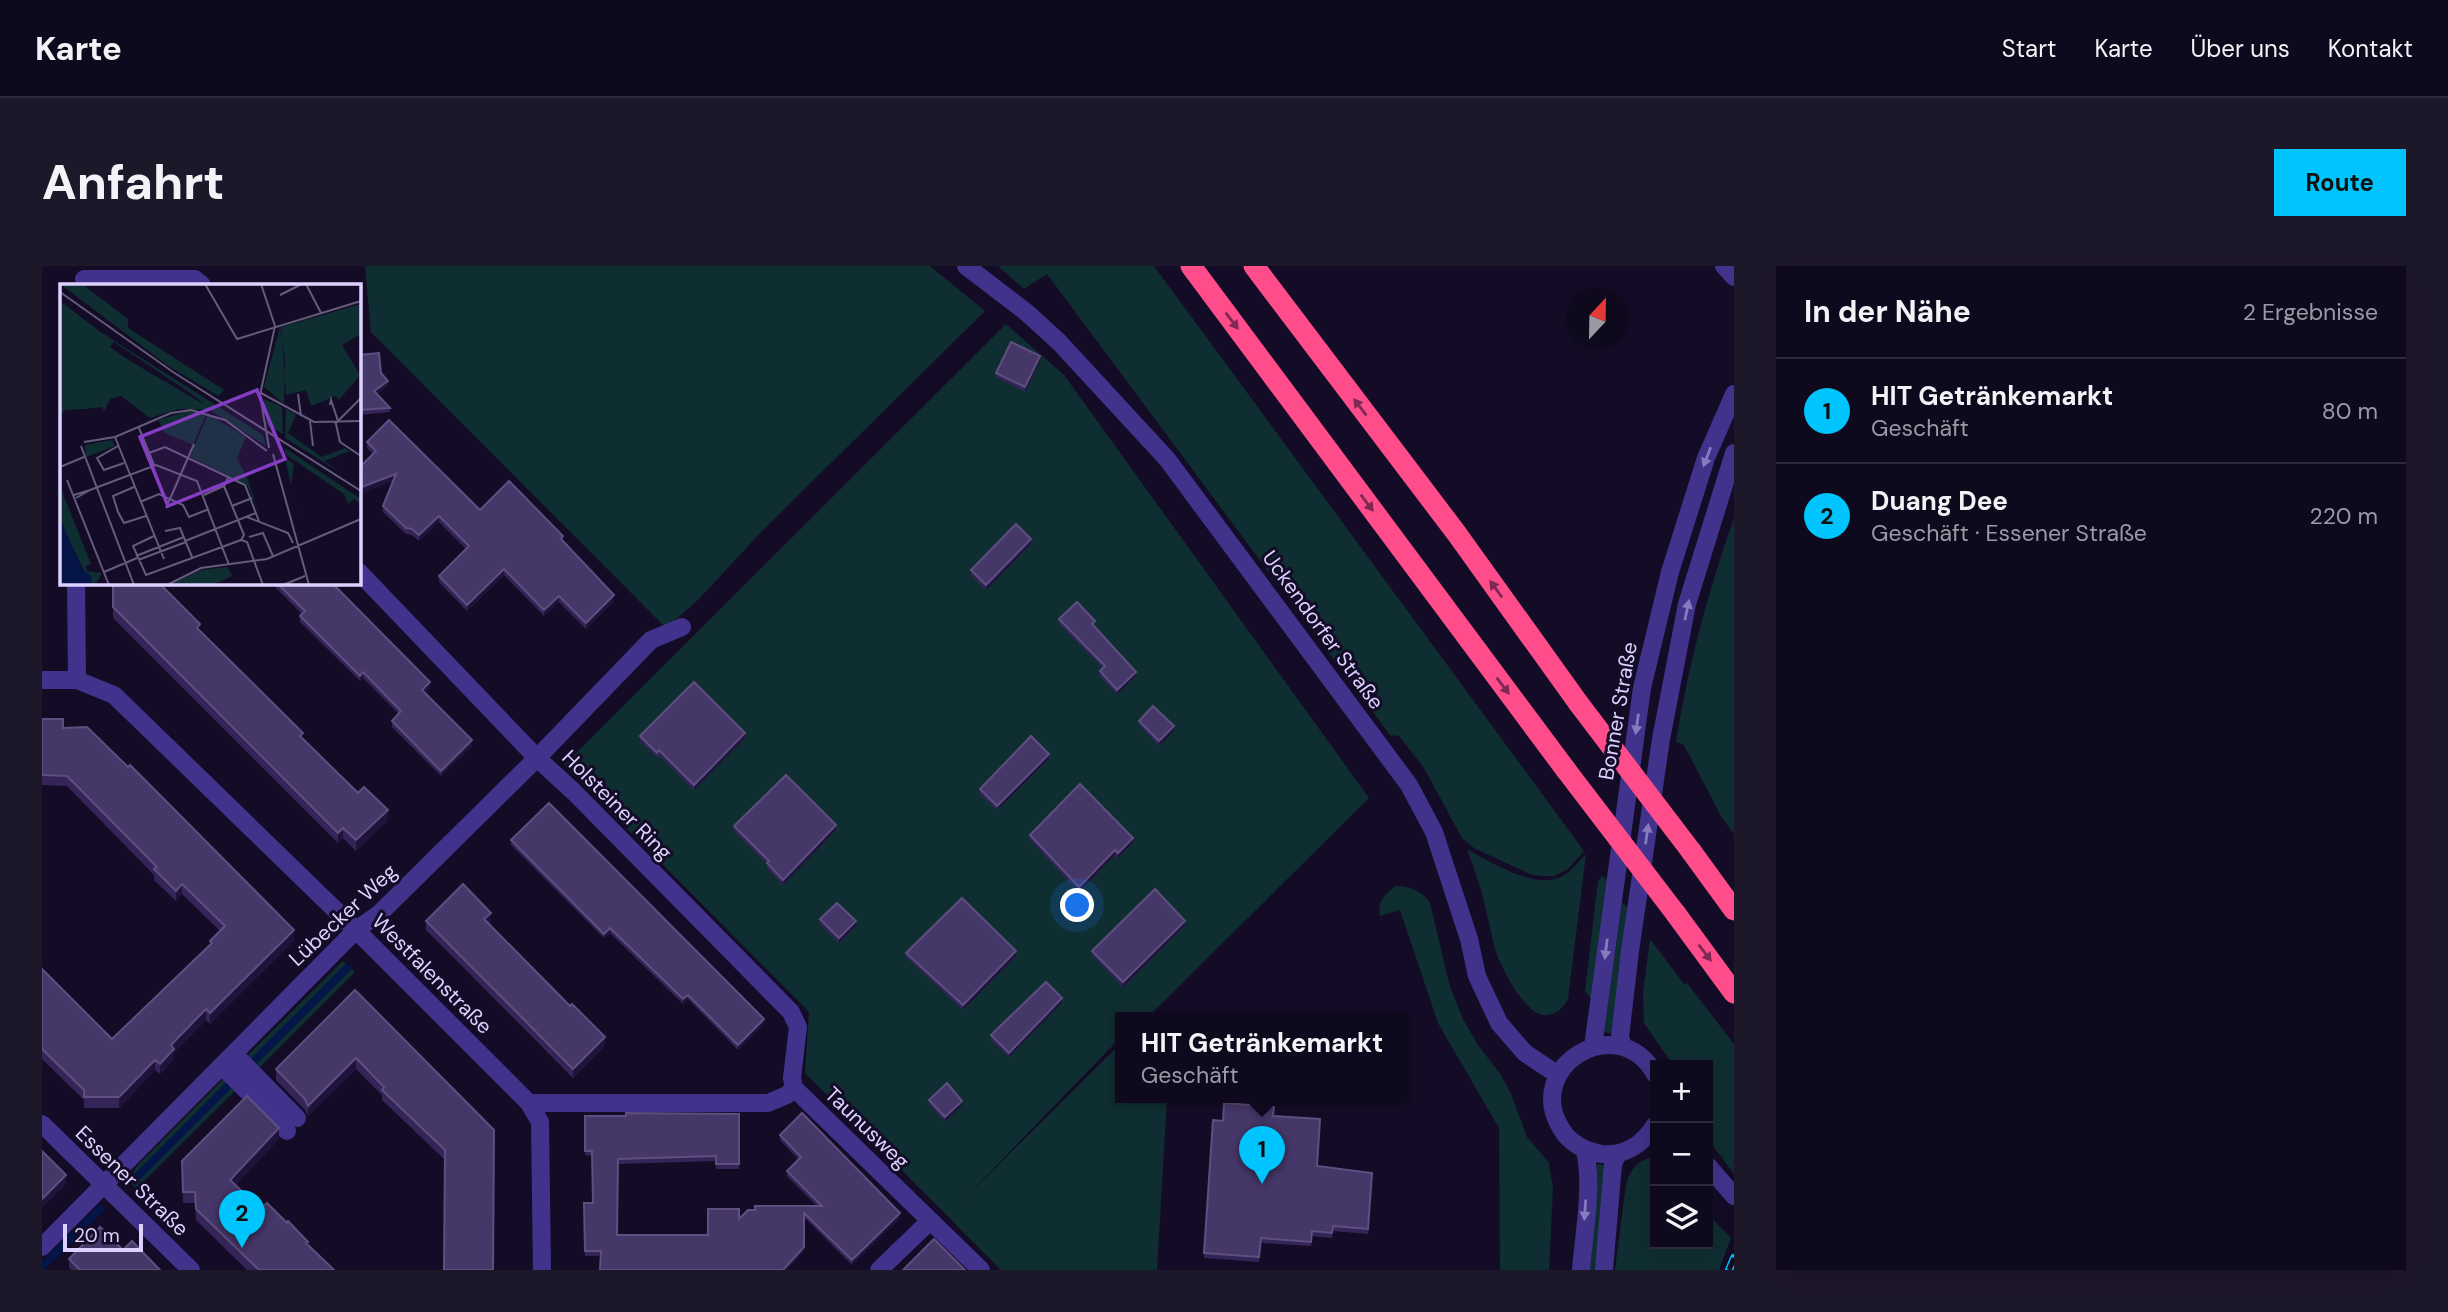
<!DOCTYPE html>
<html lang="de">
<meta charset="utf-8">
<style>
:root{--surface:#0f091d;--page:#1d172a;--text:#f1f3f6;--muted:#9b9aa4;--line:#2f2a3b;--accent:#00c4fd}
body{margin:0;font-family:"DM Sans",sans-serif;background:var(--page);color:var(--text)}
.controls{position:absolute;right:21px;bottom:21px;display:grid;overflow:hidden;border-radius:0px;box-shadow:0 7px 28px #0002}
.controls button{width:63px;height:63px;display:grid;place-items:center;padding:0;border:0;border-bottom:2px solid var(--line);background:var(--surface);color:var(--text);font:35px sans-serif}
.compass{position:absolute;left:1524px;top:21px;width:63px;height:63px;border-radius:50%;background:var(--surface);box-shadow:0 7px 28px #0002;rotate:22deg}
.scale{position:absolute;left:21px;bottom:18px;width:80px;box-sizing:border-box;padding-left:7px;border:4px solid #ddd2ff;border-top:0;font-size:19px;line-height:24px;white-space:nowrap;color:#ddd2ff;-webkit-text-stroke:5px #140c27;paint-order:stroke}
.you{position:absolute;left:1036px;top:640px;width:24px;height:24px;margin:-18px;border:5px solid #fff;border-radius:50%;background:#1a73e8;box-shadow:0 0 0 10px #1a73e833}
.badge{display:grid;place-items:center;width:46px;height:46px;border-radius:50%;background:var(--accent);color:#111;font-size:23px;font-weight:700}
.pin{position:absolute;translate:-50% -58px;filter:drop-shadow(0 2px 4px #0008)}
.pin::after{content:'';position:absolute;top:37px;width:24px;height:21px;background:inherit;clip-path:polygon(0 0,100% 0,50% 100%)}
.popup{position:absolute;left:1073px;top:746px;width:294px;height:91px;box-sizing:border-box;display:grid;place-content:center;border-radius:0px;background:var(--surface);filter:drop-shadow(0 2px 5px #0005);font-size:23px;white-space:nowrap;color:var(--muted)}
.popup b{font-size:26px;color:var(--text)}
.popup::after{content:'';position:absolute;left:50%;top:100%;margin-left:-14px;border:14px solid transparent;border-top-color:var(--surface)}
.list{margin:0;padding:0;list-style:none}
h2{display:flex;justify-content:space-between;align-items:center;height:91px;margin:0;padding:0 28px;font-size:30px}
h2 small{font-size:23px;font-weight:400;color:var(--muted)}
.list li{display:grid;grid-template-columns:46px 1fr auto;gap:21px;align-items:center;box-sizing:border-box;height:105px;padding:0 28px;border-top:2px solid var(--line)}
.list b{display:block;font-size:26px;white-space:nowrap}
.list p{margin:0;font-size:23px;white-space:nowrap;color:var(--muted)}
.list em{font-size:23px;font-style:normal;color:var(--muted)}
.icon{flex:none;width:38px;height:38px;fill:none;stroke:currentColor;stroke-width:2;stroke-linecap:round;stroke-linejoin:round}
.map{position:relative;flex:none;width:1692px;height:1004px;overflow:hidden;border-radius:0px}
header{display:flex;align-items:center;gap:42px;box-sizing:border-box;height:98px;padding:0 35px;background:var(--surface);border-bottom:2px solid var(--line)}
header strong{font-size:33px}
nav{display:flex;gap:38px;margin-inline-start:auto;font-size:24px}
.intro{display:flex;align-items:center;justify-content:space-between;box-sizing:border-box;height:168px;padding:0 42px}
h1{margin:0;font-size:49px}
.button{padding:18px 32px;border-radius:0px;background:var(--accent);color:#111;font-size:24px;font-weight:700}
main{display:flex;gap:42px;padding:0 42px}
aside{flex:1;background:var(--surface);border-radius:0px;box-shadow:0 7px 28px #0002}
.map>svg:first-child{display:block}
.green{fill:#0f2e31}
.lines{fill:none;stroke-linecap:round;stroke-linejoin:round}
.stream{stroke:#051548;stroke-width:8}
.minor{stroke:#41338b;stroke-width:18}
.highway{stroke:#ff4d8c;stroke-width:21}
.rail-casing{stroke:#00c4fd;stroke-width:8}
.rail{stroke:#140c27;stroke-width:5;stroke-dasharray:16;stroke-linecap:butt}
.highway-bridge{stroke:#ff4d8c;stroke-width:21}
.wall{fill:#342457}
.shaded-wall{fill:#1f133c}
.building{fill:#463769;stroke:#5e4f80;stroke-width:2}
.oneway{fill:#7e2954}
.oneway2{fill:#877bbf}
.labels{text-anchor:middle;stroke-width:6;stroke-linejoin:round;paint-order:stroke}
.street-label{font-size:21px;fill:#ddd2ff;stroke:#140c27}
.inset-road{fill:none;stroke:#645b7d;stroke-width:2}
.view{fill:#853dc5;fill-opacity:0.15;stroke:#853dc5;stroke-width:3.5}
.inset-edge{fill:none;stroke:#ddd2ff;stroke-width:3.5}
</style>
<header>
<strong>Karte</strong>
<nav><a>Start</a><a>Karte</a><a>Über uns</a><a>Kontakt</a></nav>
</header>
<div class="intro"><h1>Anfahrt</h1><a class="button">Route</a></div>
<main>
<div class="map">
<svg width="1692" height="1004" viewBox="0 0 1692 1004">
<rect width="100%" height="100%" fill="#140c27"/>
<path class="green" d="M323 0H888L943 45 720 265 657 333 624 362 329 66Z
M956 0H1112L1542 585 1526 603 1512 610H1501L1490 609 1432 582 1420 572 1382 502 1357 470 1348 469 1005 8 982 23Z
M964 58 1022 109 1327 532 1105 752H1078V772L917 938 1078 778V832H1125L1115 1004H959L763 807 767 746 522 499Z
M1692 252V568L1680 552 1642 479 1634 476C1646 400 1666 325 1692 252Z
M1425 583C1448 596 1493 624 1519 611 1529 606 1536 596 1544 588L1526 733C1521 742 1516 747 1506 749 1485 753 1460 703 1454 686 1450 673 1448 658 1444 645 1440 623 1432 603 1425 583Z
M1560 610 1565 614 1550 734 1543 725 1556 615Z
M1354 620C1368 620 1380 625 1388 637L1408 721 1421 753 1436 779 1459 809 1469 828 1485 871 1507 897 1511 922 1507 1004H1458L1457 862 1396 757 1358 644 1338 650C1335 637 1343 627 1354 620Z
M1580 636 1586 642 1570 768 1562 766Z
M1608 673 1642 718 1645 717 1692 778V908L1666 873V799H1631L1602 757 1601 726Z
M301 695 313 706 217 802 206 789Z
M182 812 194 824 94 923 87 914 94 901Z
M1608 892 1613 894V978H1666V949L1689 972 1677 1004H1573L1584 918C1588 905 1594 895 1608 892Z
M1555 898 1563 899 1555 1004H1546Z"/>
<g class="lines">
<path class="stream" d="M213 794 305 702
M96 910 185 821
M0 1001 58 943"/>
<path class="minor" d="M924 0 984 46 1017 76 1125 193 1367 519 1392 566 1427 673 1435 710 1457 757 1483 787 1516 809
M1682 0 1692 11
M42 13H153L160 19
M317 306 495 492 532 526 749 746 756 761 750 812 752 822
M34 317 35 414
M0 414H35L72 429 314 664 487 837 498 856 500 1004
M1551 781 1600 422 1628 306 1664 192 1692 128
M1581 781 1578 771 1588 685 1619 473 1645 338 1692 187
M192 788 255 852
M180 800 245 865
M1613 808C1576 742 1479 801 1520 864 1528 877 1544 886 1560 888 1583 890 1601 878 1613 859
M752 822 939 1004
M487 837H726L745 829 752 822
M0 858 149 1004
M1666 900 1692 930
M0 981 314 664 338 647 495 492 609 374 640 361
M837 1004 888 955
M1539 1004C1542 966 1551 922 1543 884
M1562 1004 1571 898 1576 887"/>
<path class="highway" d="M1149 0 1524 504
M1212 0 1415 268 1537 438
M1649 585 1692 644
M1634 648 1692 727"/>
<defs>
<path id="rail" d="M1687 1004 1692 992"/>
</defs>
<use href="#rail" class="rail-casing"/>
<use href="#rail" class="rail"/>
<path class="highway-bridge" d="M1537 438 1649 585
M1524 504 1634 648"/>
</g>
<path class="wall" d="M317 89 339 107 346 119 335 128 348 142V146L317 149Z
M998 94 983 126 954 111V107Z
M325 176 438 244 521 275 572 335 544 363 517 336 502 350 462 309 425 345 397 316V310L424 283 397 256 377 275 370 269 364 268 341 246V240L351 215 317 228 331 188 325 182Z
M989 278 944 324 929 309V304Z
M71 317 158 365 261 474 346 554 314 585 301 572 296 577 71 352Z
M229 317H290L388 422 383 427 430 480 399 510 350 461V455L357 448 321 412 318 415 258 356V350L260 348Z
M1017 353 1053 360 1094 410 1075 428 1058 410V405L1061 402 1017 358Z
M0 453 21 462 252 674 168 758 164 754 132 786V793L118 808 113 804 77 842H42V834L0 793V703L70 773 168 679V675L178 665 140 628 134 635 112 614V609L25 520 0 519Z
M1097 455 1132 465 1117 480 1097 459Z
M598 470 703 472 652 524 617 489 615 491 598 475Z
M1007 493 955 544 938 528V523Z
M692 560 794 564 741 619 725 602V598L692 565Z
M988 569 1091 577 1076 592 1073 589 1037 626 988 574Z
M469 574 722 758 696 784 646 733 641 738 568 667 562 672 469 579Z
M778 653 814 660 797 677 778 658Z
M384 655 449 656 447 658 528 740 563 780 531 812 384 664Z
M1143 659 1081 721 1050 689V685Z
M864 687 974 690 921 744 864 691Z
M313 724 452 864 403 894 340 834V829L314 803 266 850 263 844 234 814V803Z
M1020 737 967 791 949 774V769Z
M887 834 920 839 903 856 887 838Z
M697 848V903H674V895L576 898 575 969H666L697 953 775 940 745 910V905L757 894 738 874V869L858 952 810 999 762 951V986L543 990 542 937H551L550 890 543 889V850Z
M1232 850 1275 900 1330 907 1326 968 1291 965 1290 972 1270 970 1269 980 1219 977 1217 996 1162 992 1171 854 1181 855Z
M237 873 193 919 219 943 266 979 292 1004H205L154 954 153 937H141L140 895Z
M81 984 118 1004H29L27 1002V993Z"/>
<path class="shaded-wall" d="M998 90V94L983 126V121Z
M346 115V119L332 130V125Z
M354 208V214L317 228V222Z
M397 250V256L377 275V269Z
M989 273V278L944 324V319Z
M462 303V309L425 345V339Z
M572 329V335L544 363V357Z
M517 330V336L502 350V344Z
M321 406V412L318 415V410Z
M1094 406V410L1075 428V424Z
M388 416V422L380 430V424Z
M1132 460V465L1117 480V475Z
M703 467V472L652 524V519Z
M430 474V480L399 510V505Z
M1007 488V493L955 544V540Z
M346 544V554L314 585V574Z
M794 559V564L741 619V614Z
M301 562V572L296 577V567Z
M1091 572V577L1076 592V587Z
M1073 584V589L1037 626V621Z
M140 618V628L134 635V625Z
M449 647V656L442 663V653Z
M814 655V660L797 677V672Z
M1143 655V659L1081 721V716Z
M568 662V667L562 672V668Z
M252 664V674L168 758V747Z
M974 685V690L921 744V739Z
M646 729V733L641 738V733Z
M1020 732V737L967 791V787Z
M164 743V754L132 786V793L118 808V798L129 779Z
M722 753V758L696 784V779Z
M563 771V780L531 812V803Z
M314 792V803L266 850V840Z
M113 794V804L77 842V831Z
M920 835V839L903 856V851Z
M237 862V873L188 925V914Z
M24 909V918L0 942V933Z
M858 947V952L810 999V994Z
M762 981V986L745 1004H741Z"/>
<path class="building" d="M969 76 998 90 983 121 954 107Z
M337 87 339 107 346 115 332 125 348 142 317 144V89Z
M347 154 438 244 467 215 521 270 519 273 572 329 544 357 517 330 502 344 462 303 425 339 397 310 427 280 397 250 377 269 370 263 364 262 341 240 354 208 317 222V202L334 185 325 176Z
M974 258 989 273 944 319 929 304Z
M71 317H121V321L158 358 155 362 261 467 258 470 316 527 322 521 346 544 314 574 301 562 296 567 71 341Z
M235 317H290L388 416 380 424 430 474 399 505 350 455 359 445 321 406 318 410 258 350 263 345Z
M1035 336 1053 355 1050 358 1094 406 1075 424 1058 405 1063 400 1017 353Z
M652 416 703 467 652 519 617 484 615 487 598 470Z
M1111 440 1132 460 1117 475 1097 455Z
M0 453H21V462L45 461 86 501 88 499 252 664 168 747 164 743 129 779 132 783 118 798 113 794 77 831H42V824L0 783V703L70 773 170 677 168 675 183 660 140 618 134 625 112 603 115 601 25 510 0 509Z
M989 470 1007 488 955 540 938 523Z
M744 509 794 559 741 614 725 597 727 595 692 560Z
M1038 518 1091 572 1076 587 1073 584 1037 621 988 569Z
M507 537 722 753 696 779 646 729 641 733 568 662 562 668 469 574Z
M421 618 449 647 442 653 528 740 530 738 563 771 531 803 384 655Z
M1113 623 1143 655 1081 716 1050 685Z
M920 632 974 685 921 739 864 687Z
M795 637 814 655 797 672 778 653Z
M1004 716 1020 732 967 787 949 769Z
M313 724 452 864 451 1004H402L403 884 340 824 342 821 314 792 266 840 263 833 234 803Z
M905 817 920 835 903 851 887 834Z
M205 830 237 862 188 914 219 943 225 937 245 957 246 955 266 976 264 977 292 1004H217L154 943 153 926H141L140 895Z
M1182 837 1232 841 1231 850 1278 853 1275 900 1330 907 1326 963 1291 960 1290 967 1270 965 1269 976 1219 972 1217 991 1162 987 1171 854 1181 855Z
M584 847 697 848V898H674V890L576 893 575 969H666V943H697V953L706 944H713V940H780L745 905 759 891 738 869 760 847 858 947 810 994 762 947V981L741 1004H558L559 985H543L542 937H551L550 885H543V850H584Z
M0 885 24 909 0 933Z
M58 961 81 984 90 975 118 1004H38L27 993Z
M892 973 923 1004H861Z"/>
<defs><path id="oneway-solid" d="M-6-.8H1V-3.2L6.5 0L1 3.2V.8H-6Z" transform="scale(1.75)"/></defs>
<g class="oneway">
<use href="#oneway-solid" transform="translate(1190 55) rotate(53)"/>
<use href="#oneway-solid" transform="translate(1318 141) rotate(-127)"/>
<use href="#oneway-solid" transform="translate(1325 237) rotate(53)"/>
<use href="#oneway-solid" transform="translate(1454 323) rotate(-126)"/>
<use href="#oneway-solid" transform="translate(1461 420) rotate(53)"/>
<use href="#oneway-solid" transform="translate(1663 687) rotate(53)"/>
</g>
<g class="oneway2">
<use href="#oneway-solid" transform="translate(1665 191) rotate(111)"/>
<use href="#oneway-solid" transform="translate(1645 344) rotate(-78)"/>
<use href="#oneway-solid" transform="translate(1595 458) rotate(98)"/>
<use href="#oneway-solid" transform="translate(1605 568) rotate(-82)"/>
<use href="#oneway-solid" transform="translate(1564 683) rotate(97)"/>
<use href="#oneway-solid" transform="translate(1543 944) rotate(94)"/>
</g>
<g class="labels">
<g class="street-label">
<text transform="translate(1281 364) rotate(54)" y="7">Uckendorfer Straße</text>
<text transform="translate(1576 445) rotate(-80)" y="7">Bonner Straße</text>
<text transform="translate(575 539) rotate(45)" y="7">Holsteiner Ring</text>
<text transform="translate(301 649) rotate(-43)" y="7">Lübecker Weg</text>
<text transform="translate(390 708) rotate(45)" y="7">Westfalenstraße</text>
<text transform="translate(825 862) rotate(44)" y="7">Taunusweg</text>
<text transform="translate(90 915) rotate(44)" y="7">Essener Straße</text>
</g>
</g>
<g transform="translate(18 18)">
<rect width="301" height="301" fill="#140c27"/>
<path d="M0 0H22L68 35V44L164 106 158 112 107 81ZM0 17 42 49 203 151 206 162 150 126 119 125 90 134 61 112 50 115 44 128 42 123 25 125 5 126 0 132ZM54 58 136 113 145 121 70 77 50 63ZM301 20V50L282 61 300 91 279 116 276 112 251 122 246 106 226 111 221 43ZM220 43 225 76 224 120 204 103ZM204 115 222 123 223 150 207 141ZM226 125 236 131 228 149 262 173 285 164 290 167 264 177 284 191 225 154ZM128 127 146 130 133 161 105 149 98 136ZM148 130 186 153 177 174 188 196 197 225 187 201 130 173ZM52 156 55 162 26 173 25 161ZM225 164 301 215V220L294 215 288 220 284 210 225 170ZM225 174 234 180 231 201 242 252ZM0 202 31 280 26 282 27 287 42 289 35 301 30 299 1 239ZM168 283 172 292 153 301H110L141 286Z" fill="#0f2e31" fill-rule="evenodd"/>
<path d="M0 234 21 284 32 293 31 301H0Z" fill="#051548"/>
<path class="inset-road" d="M145 0 177 55 301 17M201 0 215 42 200 111 209 164M246 0 261 29M0 8 113 88 301 207M220 11 242 0M201 109 254 138 301 137M238 110 241 132M270 121 271 116 278 137M250 137 253 162M275 140 301 114M276 140 280 158 301 172M79 144 94 181M55 153 104 275M24 158 55 153 111 129 131 126 165 136 207 167M21 162 74 301M58 162 37 174 44 186 64 179M89 169 105 163 185 201 199 237M213 170 249 301M0 183 24 173M7 196 49 301M164 202 184 251 181 256 187 258 203 301M74 203 53 212 58 228 64 239 86 232M30 206 96 181 137 197 169 281M14 211 30 206 16 214M144 211 164 202 168 194M80 218 99 210 123 221 129 233 149 225M172 222 192 214M106 224 134 160M187 233 228 249 233 259M105 247 120 244 132 273M94 252 73 262 86 291 181 256M189 253 203 249 213 272M125 257 196 229M76 272 124 253M78 276 126 258M44 288 77 274M107 301 141 284 207 275 301 235M223 301 245 292"/>
<path class="view" d="M197 106 225 175 108 222 80 153Z"/>
<rect width="301" height="301" class="inset-edge"/>
</g>
</svg>
<div class="controls">
<button>+</button>
<button>−</button>
<button><svg class="icon" aria-label="layers" viewBox="0 0 24 24"><path d="M12 4l9 5-9 5-9-5zM3 14l9 5 9-5"/></svg></button>
</div>
<svg class="compass" viewBox="-18 -18 36 36"><path d="M0-13l5 13h-10z" fill="#e53935"/><path d="M0 13l5-13h-10z" fill="#9b9aa4"/></svg>
<div class="scale">20 m</div>
<div class="you"></div>
<div class="pin badge" style="left:1220px;top:918px">1</div>
<div class="popup"><b>HIT Getränkemarkt</b>Geschäft</div>
<div class="pin badge" style="left:200px;top:982px">2</div>
</div>
<aside>
<h2>In der Nähe<small>2 Ergebnisse</small></h2>
<ul class="list">
<li><span class="badge">1</span><div><b>HIT Getränkemarkt</b><p>Geschäft</p></div><em>80 m</em></li>
<li><span class="badge">2</span><div><b>Duang Dee</b><p>Geschäft · Essener Straße</p></div><em>220 m</em></li>
</ul>
</aside>
</main>
